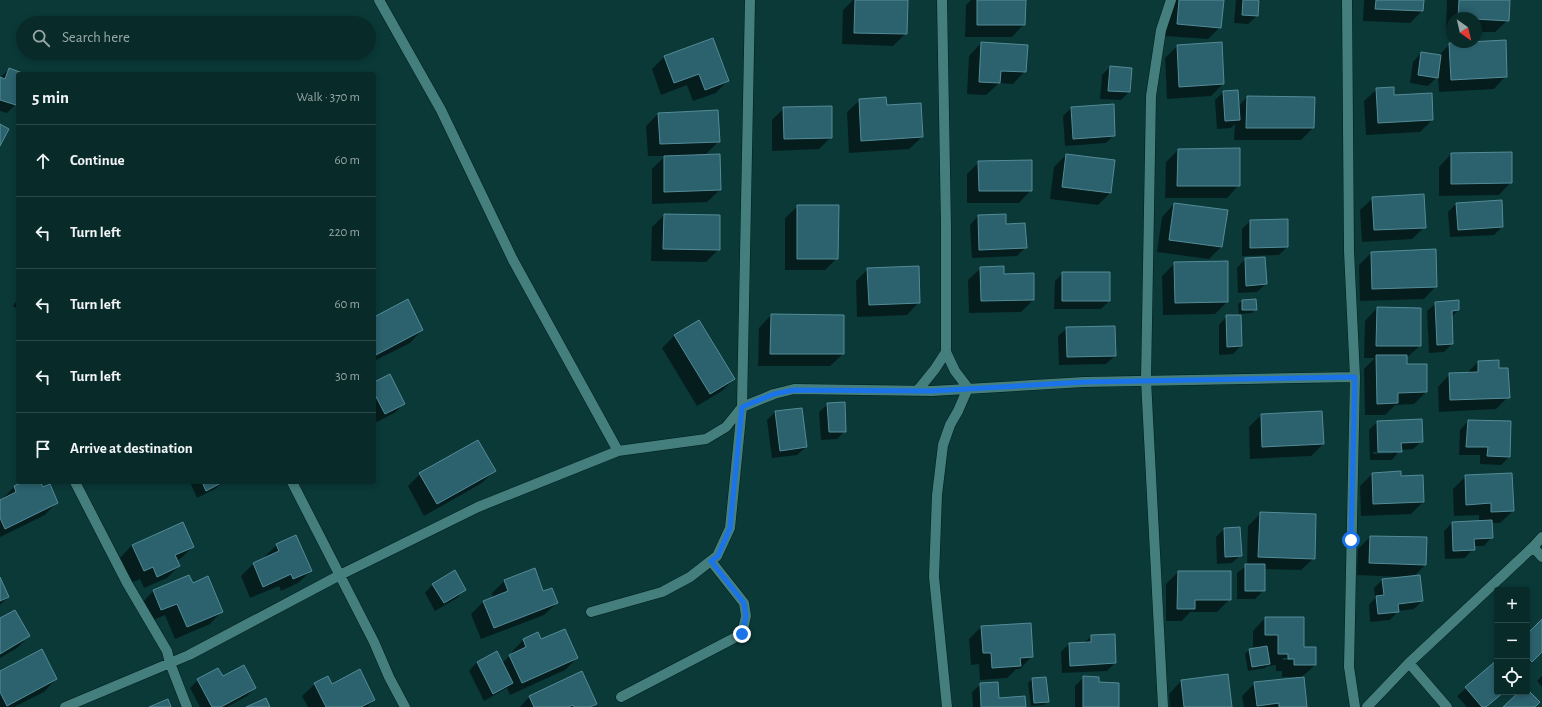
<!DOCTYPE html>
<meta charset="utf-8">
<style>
:root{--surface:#082b2a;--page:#113332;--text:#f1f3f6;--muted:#98a7a8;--line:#294747}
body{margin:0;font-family:"Alegreya Sans",sans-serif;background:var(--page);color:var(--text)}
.controls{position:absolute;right:12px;bottom:12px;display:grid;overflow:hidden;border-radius:4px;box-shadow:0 2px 6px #0003}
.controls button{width:36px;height:36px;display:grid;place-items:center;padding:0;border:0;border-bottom:1px solid var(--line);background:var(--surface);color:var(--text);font:20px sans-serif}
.compass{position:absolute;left:1446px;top:12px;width:36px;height:36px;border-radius:50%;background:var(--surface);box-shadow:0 2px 6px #0003;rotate:146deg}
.stop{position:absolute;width:12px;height:12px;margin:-9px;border:3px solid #1a73e8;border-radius:50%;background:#fff}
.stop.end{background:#1a73e8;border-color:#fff;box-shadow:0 1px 4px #0008}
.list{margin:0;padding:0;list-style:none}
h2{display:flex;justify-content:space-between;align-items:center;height:52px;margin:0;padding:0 16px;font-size:17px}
h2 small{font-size:13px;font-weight:400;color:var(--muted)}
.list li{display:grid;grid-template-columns:26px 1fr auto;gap:12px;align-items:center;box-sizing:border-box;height:72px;padding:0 16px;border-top:1px solid var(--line)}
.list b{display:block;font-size:15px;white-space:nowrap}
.list em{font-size:13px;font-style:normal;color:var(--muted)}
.icon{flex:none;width:22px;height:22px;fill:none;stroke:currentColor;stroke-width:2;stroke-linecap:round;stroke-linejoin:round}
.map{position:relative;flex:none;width:1542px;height:707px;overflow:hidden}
.search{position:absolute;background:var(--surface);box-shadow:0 2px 6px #0003;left:16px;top:16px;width:360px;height:44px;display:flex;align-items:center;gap:10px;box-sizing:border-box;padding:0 14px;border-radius:22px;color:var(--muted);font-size:15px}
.panel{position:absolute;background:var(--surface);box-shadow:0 2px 6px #0003;left:16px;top:72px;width:360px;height:412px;border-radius:4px}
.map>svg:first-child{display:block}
.shadow{fill:#0007;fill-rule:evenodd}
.building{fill:#2b626e;stroke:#548b97}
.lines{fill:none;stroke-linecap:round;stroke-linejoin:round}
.minor-casing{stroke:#001e1e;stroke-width:11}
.minor{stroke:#457f7d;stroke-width:10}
.route{stroke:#1a73e8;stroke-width:5}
</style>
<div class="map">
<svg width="1542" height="707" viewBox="0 0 1542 707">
<rect width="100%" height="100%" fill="#0a3938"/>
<path class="shadow" d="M853 0H907L906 33 893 46 842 44 843 10Z
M971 0H1025L1024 24 1012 37H965L966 5Z
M1171 0H1222L1220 27 1208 39 1165 36Z
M1236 0H1262L1258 2 1257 16 1248 24 1234 23Z
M1364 0H1423L1422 11 1410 23 1363 21Z
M1447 0H1509L1508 20 1495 32H1476V18H1452V31H1446Z
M713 39 728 80 716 93 693 101 687 85 661 95 652 69 664 57Z
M981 43 1025 71 1013 84 999 83 986 95 967 94 969 56Z
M1450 44 1506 76 1494 89 1439 92 1438 76 1428 86 1410 83 1413 62 1421 53 1438 56Z
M1177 46 1223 84 1211 96 1167 99 1165 58Z
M1110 67 1131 69 1129 92 1121 100 1100 99 1102 75Z
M9 69 22 74H18V97L15 105 7 113 0 111V78Z
M1377 89 1393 96 1432 120 1420 132 1366 135 1364 101Z
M1237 91 1238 107 1247 97 1313 128 1301 140H1234L1235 124 1231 128 1217 129 1215 100 1223 92Z
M860 100 886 106 922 137 909 149 849 153 847 112Z
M784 108 831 137 819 149 772 151V120Z
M1071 108 1114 135 1106 143 1065 146 1063 116Z
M658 114 719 141 706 154H700L720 190 707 202 652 204V169L665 156H648L646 126Z
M1239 149V185L1227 198H1165L1166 162 1178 150Z
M1451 154 1511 182 1499 195 1439 196V167Z
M1066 155 1110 193 1098 205 1050 199 1054 167Z
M979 162 1031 190 1019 203H967V174Z
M1373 198 1425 227 1412 239 1362 242 1360 210Z
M1174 204 1221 247 1209 259 1157 252 1162 217Z
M1456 204 1502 227 1494 235 1450 237 1448 212Z
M798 206 837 258 825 270H785V218Z
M664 215 719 249 706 262 651 261 652 227Z
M978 216 1005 225 1026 247 1017 256 972 258 970 225Z
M1250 221 1287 247 1279 255 1242 256V229Z
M1435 250 1436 286 1424 299 1360 301 1359 265 1371 253Z
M1264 258 1266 284 1257 292 1238 293 1237 268 1245 259Z
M1227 262V302L1215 314 1163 315 1162 276 1175 263Z
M981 268 1003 275 1033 300 1021 312 969 313 968 280Z
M868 269 919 302 907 315 857 317 856 281Z
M1063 273 1109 301 1101 309H1054L1055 281Z
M18 299V309L13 306Z
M1242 301 1256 309 1252 313 1239 314 1238 304Z
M1436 303 1458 310 1451 318 1452 344 1444 352 1429 353 1427 311Z
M1377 308 1420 309V346L1406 358V365L1426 392 1414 404 1395 405 1385 415H1365L1364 369 1375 358H1364L1365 321Z
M771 315 843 316V354L830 366H758L759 328Z
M1227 316 1241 346 1233 354 1219 355V325Z
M374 318 422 330 410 343 374 361Z
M699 321 734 379 722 391 697 406 662 348 674 336Z
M1067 328 1115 356 1106 364 1059 365 1058 336Z
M1478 362 1498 369 1508 397 1496 409 1439 412 1438 387 1450 374 1467 373Z
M374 383 404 403 396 412 377 422 374 417Z
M828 404 845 431 837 439 821 440 819 412Z
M775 412 806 447 797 455 772 458 767 420Z
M1261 415 1323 444 1311 456 1250 459 1249 427Z
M1468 421 1509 457 1501 465 1480 464V455H1459L1460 430Z
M1377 422 1422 441 1413 449 1400 450 1392 460H1370L1369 430ZM1393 451V453L1373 454V452Z
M494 471 482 483 424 516 408 486 420 474Z
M1400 472V477L1423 502 1411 514 1361 516 1360 486 1372 474Z
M1466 476 1513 511 1500 523H1492V537L1484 546H1473V549L1465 558 1445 559 1444 531 1452 523 1479 522V515L1454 516 1453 489Z
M25 482H39L42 489 57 502 45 515 0 537V501L14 487Z
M190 482H223L215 489 197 498Z
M1260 514 1314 558 1301 570 1264 569V590L1255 599H1237V573L1247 565 1248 526Z
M1224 529 1241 555 1232 563 1217 564 1216 537Z
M1370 537 1425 565 1413 577 1422 601 1414 609 1398 611 1390 620 1370 622 1369 605 1375 598 1374 588 1382 580 1401 578V577L1357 575 1358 549Z
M132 545 193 547 180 559 176 561 179 566 167 578 144 588 140 579 131 583 120 558Z
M277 545 311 571 298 583 281 591 279 586 250 598 241 576 253 564 265 559 264 557Z
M534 569 543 592 557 603 544 615 481 639 471 614 484 601 493 598 492 593 504 581Z
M1178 572 1230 599 1217 612H1190L1182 621H1166V584Z
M189 576 192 585 222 611 210 624 175 639 165 615 149 622 141 604 153 591Z
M0 579 8 597 0 605Z
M433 584 465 589 457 598 435 611 425 593Z
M1265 618 1303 648 1315 665 1301 678 1306 707H1244L1242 696 1255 683 1298 678V677H1282V671H1276V665L1267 666 1265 668 1248 671 1245 654 1249 650 1262 648V647H1253V631ZM1283 658H1292V660H1283Z
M0 620 29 636 17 648 0 658Z
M1542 620V650L1527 666V635Z
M981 627 1032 656 1020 669H1016L1007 678 980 680 979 664 971 665 969 639Z
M1091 636 1115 663 1107 671 1062 673 1061 652 1069 644 1084 643Z
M523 640 541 641 577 658 565 670 510 695 507 688 484 701 469 671 477 662 497 653 502 663 512 654 511 653Z
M1497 661V692H1502L1486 707H1467L1457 696Z
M0 672 56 679 44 692 14 707H0Z
M581 673 596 704 592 707H520L529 697Z
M1227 675 1231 707H1170L1169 694 1181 681Z
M1542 676V687L1537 681Z
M1084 677 1098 683 1118 707H1075V686Z
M222 678 255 688 247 696 227 707H200L190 688 198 680Z
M1032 679 1048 701 1044 705 1031 706 1028 683Z
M315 684 331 685 374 700 367 707H308L302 696Z
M981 684 998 699 1025 707H973L972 692Z"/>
<path class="building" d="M855 0H908L907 34 854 33Z
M977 0H1026L1025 25H977Z
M1179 0H1224L1221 28 1177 24Z
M1243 0H1259L1258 16 1242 15Z
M1376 0H1424L1423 11 1375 9Z
M1459 0H1510L1509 21 1458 18Z
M713 38 729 81 705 90 699 74 674 83 664 56Z
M1506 40 1507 77 1451 80 1449 43Z
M981 42 1028 45 1026 72 1001 71 1000 83 979 82Z
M1222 42 1224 84 1179 87 1177 45Z
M1421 52 1441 55 1438 78 1418 75Z
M1110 66 1132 68 1130 92 1108 91Z
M9 68 25 74H18V100L16 105 0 100V77L5 79Z
M1394 87V95L1432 93 1433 120 1378 123 1376 88Z
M1238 90 1240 120 1225 121 1223 91Z
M1247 96 1315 97 1314 128H1246Z
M886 97 887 105 921 103 923 137 861 141 859 99Z
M1114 104 1115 136 1073 139 1071 107Z
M832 106V138L784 139 783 107Z
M718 110 720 142 660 144 658 113Z
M0 124 9 129 0 146Z
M1240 148V186H1177L1178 149Z
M1512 152V183L1451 184V153Z
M720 154 721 190 664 192V156Z
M1066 154 1115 160 1111 193 1062 187Z
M1032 160V191H979L978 161Z
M1424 194 1426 228 1374 230 1372 197Z
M1502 200 1503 227 1458 230 1456 203Z
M1174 203 1228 210 1222 247 1169 240Z
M797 205H839L838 259H797Z
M664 214 720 215V250L663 249Z
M1006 214V224L1025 223 1027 248 979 250 978 215Z
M1288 219V247L1250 248V220Z
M1436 249 1437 287 1372 289 1371 252Z
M1265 257 1267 284 1246 286 1245 258Z
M1228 261V302L1175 303 1174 262Z
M919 266 920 303 869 305 867 268Z
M1004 266V274L1034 273V300L981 301 980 267Z
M1062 272H1110V301H1062Z
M408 299 423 330 374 356V317Z
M1256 299 1257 310H1242V300Z
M1459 300V310L1452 311 1453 344 1437 345 1435 302Z
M1377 307 1421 308V346H1376Z
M771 314 844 315V354H770Z
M1226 315H1241L1242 346 1227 347Z
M699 320 735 379 710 394 674 335Z
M1115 326 1116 356 1067 357 1066 327Z
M1376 355H1407V364H1427V392L1398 393V403L1377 404Z
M1499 360V368H1508L1510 398 1450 400 1449 373 1478 372V361Z
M390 374 405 404 385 414 374 393V382Z
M845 402 846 432H829L827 403Z
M802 408 807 447 780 451 775 411Z
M1322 411 1324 444 1262 447 1261 414Z
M1422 419 1423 442 1401 443 1402 452H1378L1377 421Z
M1468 420 1511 421 1510 457 1487 456 1488 447H1466Z
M478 440 496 471 437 504 419 473Z
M1401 471V476L1423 475 1424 502 1373 504 1372 473Z
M1512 473 1514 511 1491 512V503L1466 505 1465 475Z
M23 482H40L43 487 50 484 58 503 5 529 0 518V500L16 492 14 486Z
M202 482H223L206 491Z
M1260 512 1316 514 1315 559 1258 557Z
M1492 520 1493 538 1474 539 1475 550 1453 551 1452 522Z
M183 522 194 547 175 555 180 566 157 577 153 567 144 571 132 545Z
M1240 527 1242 556 1225 557 1224 528Z
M296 535 312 571 293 579 291 574 263 587 253 563 279 551 276 544Z
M1370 536 1427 537 1426 565 1369 563Z
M1245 564H1265V591H1245Z
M535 568 543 591 552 588 558 603 494 628 483 601 508 591 504 580Z
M455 570 466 590 444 603 432 584Z
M1178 571H1231V600H1195V609H1177Z
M189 575 193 583 208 576 223 612 187 627 177 604 161 610 153 590Z
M1420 575 1423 601 1398 604 1399 612 1378 614 1376 596 1384 595 1382 579Z
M0 577 9 597 0 601Z
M15 610 30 636 0 654V618Z
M1265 617H1304V647H1316V665H1294V659H1288V654H1278V635H1265Z
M1542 619V652L1532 662 1527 657V634Z
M1031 623 1033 657 1020 658 1021 666 992 668 991 653H983L981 626Z
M565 629 578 658 522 683 509 655 526 647 523 639 538 632 541 639Z
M1115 634 1116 663 1070 666 1069 643 1091 642V635Z
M1267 646 1270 664 1252 667 1249 649Z
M42 649 57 679 7 706 0 692V671Z
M497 651 513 683 493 694 477 662Z
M1497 660V692H1504L1486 707H1482L1465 687Z
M244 665 256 688 221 707H212L197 679 218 668 223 676Z
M360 669 375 700 361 707H326L314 683 328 676 332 684Z
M582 671 597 704 590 707H574L573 705 568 707H534L529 696Z
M1228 674 1232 707H1184L1181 680Z
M1083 676 1099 677V682L1119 683V707H1083Z
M1046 677 1049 702 1034 703 1032 678Z
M1304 677 1307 707H1279V703L1257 706 1254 682Z
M998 682 999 698 1025 696 1026 707H981L980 683Z
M1527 689 1540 702 1535 707H1503L1519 692H1527Z
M266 698 270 707H246Z
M168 699 171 707H149Z"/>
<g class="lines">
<defs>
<path id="minor" d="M379 0 441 110 513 260 618 451
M942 0 946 226V352L955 371 968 388 958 411 950 425 943 445 937 495 934 577 947 707
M1347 0 1349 251 1355 377 1349 667 1355 707
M918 390 935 369 946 352
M75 482 127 583 167 651 170 663 189 655 340 575 478 507 618 451 706 439 726 427 742 407 774 394 794 389 932 391 1084 382 1355 377
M292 482 374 642 389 677 405 707
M1533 547 1542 557
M591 612 662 592 690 577 717 556 730 528 742 407 750 0
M1409 663 1447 707
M621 697 742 634 746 616 744 603 711 561
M65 707 170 663 187 707
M1163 707 1146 380 1151 96 1161 30 1171 0
M1367 707 1409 663 1533 547 1542 537"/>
</defs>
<use href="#minor" class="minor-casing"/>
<use href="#minor" class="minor"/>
</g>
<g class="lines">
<path class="route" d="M742 634 746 616 744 603 711 561 718 556 730 528 742 407 774 394 794 390 932 391 1084 382 1355 377 1351 540"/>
</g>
</svg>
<div class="controls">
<button>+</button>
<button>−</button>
<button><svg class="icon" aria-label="locate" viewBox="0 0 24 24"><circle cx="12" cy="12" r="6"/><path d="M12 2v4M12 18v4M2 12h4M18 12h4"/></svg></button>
</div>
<svg class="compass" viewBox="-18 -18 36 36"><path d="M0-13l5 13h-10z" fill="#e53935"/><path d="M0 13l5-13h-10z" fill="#98a7a8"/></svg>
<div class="stop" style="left:1351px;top:540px"></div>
<div class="stop end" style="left:742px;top:634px"></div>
<div class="search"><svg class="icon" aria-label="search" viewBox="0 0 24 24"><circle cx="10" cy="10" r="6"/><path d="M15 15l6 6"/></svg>Search here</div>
<section class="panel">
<h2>5 min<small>Walk · 370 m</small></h2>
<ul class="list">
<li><svg class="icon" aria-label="ahead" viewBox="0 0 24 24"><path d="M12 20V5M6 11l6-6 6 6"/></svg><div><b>Continue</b></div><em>60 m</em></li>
<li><svg class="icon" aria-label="left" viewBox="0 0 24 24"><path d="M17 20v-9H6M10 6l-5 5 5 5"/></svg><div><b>Turn left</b></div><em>220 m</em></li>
<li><svg class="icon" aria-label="left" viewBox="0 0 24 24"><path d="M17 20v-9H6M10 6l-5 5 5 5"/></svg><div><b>Turn left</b></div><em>60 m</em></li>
<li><svg class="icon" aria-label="left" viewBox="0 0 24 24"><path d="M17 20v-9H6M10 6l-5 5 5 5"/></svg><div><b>Turn left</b></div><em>30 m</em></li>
<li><svg class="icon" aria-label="arrive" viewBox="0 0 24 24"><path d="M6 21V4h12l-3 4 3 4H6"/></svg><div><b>Arrive at destination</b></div></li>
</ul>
</section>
</div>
